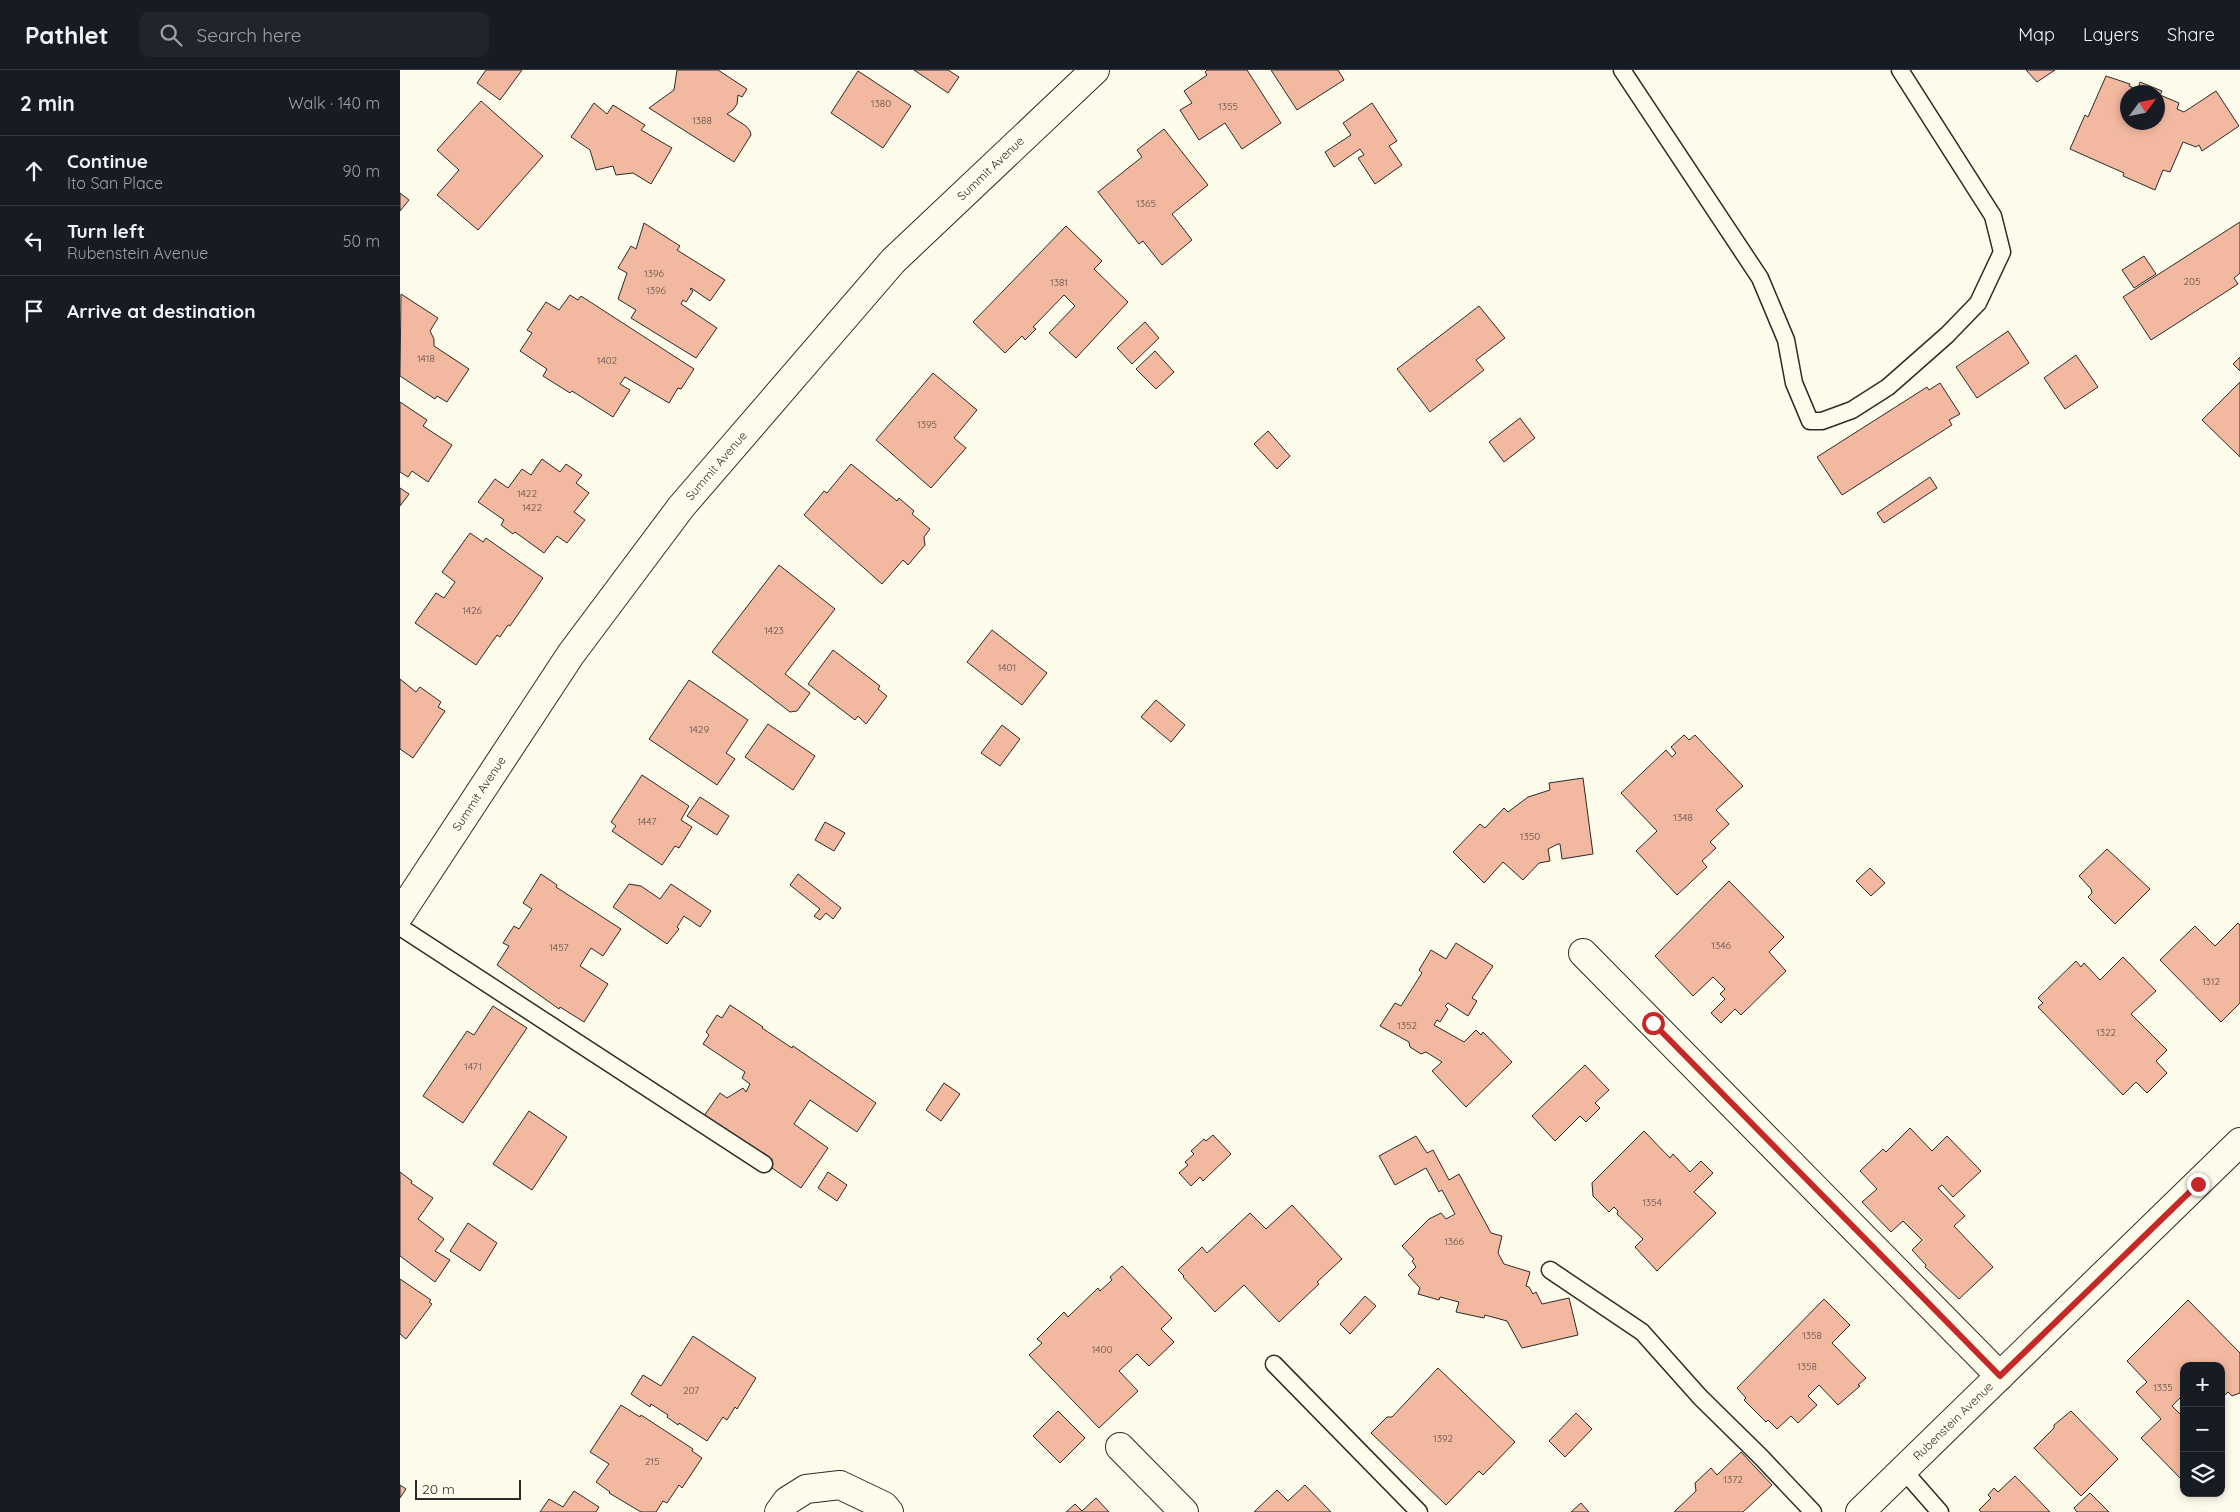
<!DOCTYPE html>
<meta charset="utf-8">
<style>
:root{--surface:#171b24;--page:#20242c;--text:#f1f3f6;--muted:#9ea1a6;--line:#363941}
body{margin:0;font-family:Quicksand,sans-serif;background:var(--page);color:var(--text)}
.controls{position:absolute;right:15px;bottom:15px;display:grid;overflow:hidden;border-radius:10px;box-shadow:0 2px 8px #0003}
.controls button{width:45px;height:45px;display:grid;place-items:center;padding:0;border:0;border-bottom:1px solid var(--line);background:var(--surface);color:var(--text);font:25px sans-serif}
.compass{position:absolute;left:1720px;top:15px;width:45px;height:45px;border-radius:50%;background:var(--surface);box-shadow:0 2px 8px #0003;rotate:57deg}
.scale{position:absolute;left:15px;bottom:12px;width:106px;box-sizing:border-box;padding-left:5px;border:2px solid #2b2b2b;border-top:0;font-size:14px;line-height:18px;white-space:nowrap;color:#2b2b2b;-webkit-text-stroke:4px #fdfbea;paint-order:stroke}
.stop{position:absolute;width:15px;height:15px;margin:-11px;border:4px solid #c62828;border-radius:50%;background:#fff}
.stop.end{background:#c62828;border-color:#fff;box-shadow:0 1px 5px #0008}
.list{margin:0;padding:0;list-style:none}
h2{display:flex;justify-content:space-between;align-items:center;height:65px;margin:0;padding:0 20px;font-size:21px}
h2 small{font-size:16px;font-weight:400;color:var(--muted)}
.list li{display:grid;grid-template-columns:32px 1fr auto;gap:15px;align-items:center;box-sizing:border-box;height:70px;padding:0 20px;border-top:1px solid var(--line)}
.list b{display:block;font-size:19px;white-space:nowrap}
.list p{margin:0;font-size:16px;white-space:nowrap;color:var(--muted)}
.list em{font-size:16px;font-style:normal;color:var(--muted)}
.icon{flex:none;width:28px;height:28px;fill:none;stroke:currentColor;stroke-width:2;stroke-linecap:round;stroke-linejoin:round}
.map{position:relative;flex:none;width:1840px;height:1442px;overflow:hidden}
header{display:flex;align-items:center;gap:30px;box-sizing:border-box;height:70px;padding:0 25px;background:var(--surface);border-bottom:1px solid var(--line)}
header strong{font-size:24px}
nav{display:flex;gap:28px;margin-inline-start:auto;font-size:18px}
.search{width:350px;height:45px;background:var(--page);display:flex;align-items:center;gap:12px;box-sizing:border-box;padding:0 18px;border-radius:10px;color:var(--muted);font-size:19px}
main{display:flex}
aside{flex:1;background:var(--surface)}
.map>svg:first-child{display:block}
.building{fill:#f2b8a0;stroke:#2b2b2b;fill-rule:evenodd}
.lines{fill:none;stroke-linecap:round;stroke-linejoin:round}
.service-casing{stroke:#2b2b2b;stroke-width:19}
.minor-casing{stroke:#2b2b2b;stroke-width:30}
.tertiary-casing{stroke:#2b2b2b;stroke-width:30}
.service{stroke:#fdfbea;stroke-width:16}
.minor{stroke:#fdfbea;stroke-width:28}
.tertiary{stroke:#fdfbea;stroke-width:28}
.route{stroke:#c62828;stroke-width:6}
.labels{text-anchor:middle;stroke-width:4;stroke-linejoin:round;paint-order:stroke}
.number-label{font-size:10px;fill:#5d4e48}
.street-label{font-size:12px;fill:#2b2b2b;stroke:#fdfbea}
</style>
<header>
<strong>Pathlet</strong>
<div class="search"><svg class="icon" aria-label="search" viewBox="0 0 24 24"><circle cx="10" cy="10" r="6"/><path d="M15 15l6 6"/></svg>Search here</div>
<nav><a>Map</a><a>Layers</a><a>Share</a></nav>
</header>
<main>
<aside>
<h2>2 min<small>Walk · 140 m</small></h2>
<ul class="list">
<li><svg class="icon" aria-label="ahead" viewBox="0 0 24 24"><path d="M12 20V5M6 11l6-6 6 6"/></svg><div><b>Continue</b><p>Ito San Place</p></div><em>90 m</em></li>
<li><svg class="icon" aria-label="left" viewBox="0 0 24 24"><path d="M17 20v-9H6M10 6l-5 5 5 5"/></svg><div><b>Turn left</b><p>Rubenstein Avenue</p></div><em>50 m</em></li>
<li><svg class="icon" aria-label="arrive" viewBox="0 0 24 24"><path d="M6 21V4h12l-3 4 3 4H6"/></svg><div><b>Arrive at destination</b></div></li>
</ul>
</aside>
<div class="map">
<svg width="1840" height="1442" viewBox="0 0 1840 1442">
<rect width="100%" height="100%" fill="#fdfbea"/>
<path class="building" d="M86 0H122L100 30 77 13Z
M277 0H318L347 19 342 27 338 25 337 34 333 40 327 44 346 56 350 61 351 65 334 92 249 38 274 20Z
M514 0H548L559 7 548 23Z
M807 0H847L881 53 842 79 825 53 799 70 780 40 792 33 784 21 807 5 805 2Z
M871 0H938L944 10 897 40Z
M1626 0H1655L1637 12Z
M458 1 511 36 483 78 431 43Z
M1706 6 1730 14 1729 16 1738 20 1740 12 1762 21 1760 25 1779 33 1777 39 1784 42 1816 21 1839 56 1802 81 1799 75 1796 77 1783 72 1770 102 1763 100 1755 120 1723 106 1724 103 1670 79 1685 45 1688 47ZM1728 22H1758V52H1728Z
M81 31 143 86 78 160 37 125 59 100 37 80Z
M194 33 207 44 213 35 245 55 241 60 272 78 251 114 233 103 216 105 213 96 196 100 190 80 171 67Z
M972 33 997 71 989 76 1002 95 975 114 958 88 964 85 960 79 934 97 925 82 951 65 943 53Z
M764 59 808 115 772 144 792 170 762 195 743 171 739 174 698 122 742 87 737 80Z
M0 123 9 130 0 141Z
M1840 152V203L1834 208 1838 214 1751 270 1723 227Z
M244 153 280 176 277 180 325 210 310 231 291 218 290 219 293 221 286 232 283 230 281 234 317 258 296 288 231 248 236 240 218 229 227 203 218 198 231 176 236 179Z
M666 156 702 191 694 199 728 232 676 288 649 263 675 236 664 225 633 257 636 259 625 270 622 266 605 283 573 252Z
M1744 186 1756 204 1734 218 1722 200Z
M1 224 38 248 30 261 34 269V276L69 299 47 332 37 326 35 329 0 306Z
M170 225 178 230 181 226 294 299 281 319 278 318 269 333 225 307 220 314 230 320 213 347 172 321 170 323 143 306 147 299 120 281 132 263 127 260 146 232 159 240Z
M1079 236 1105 268 1076 290 1084 300 1030 342 997 299Z
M745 252 759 268 732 294 717 278Z
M1608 261 1629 293 1577 328 1556 297Z
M755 281 774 302 756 319 736 299Z
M1676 285 1698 317 1665 339 1644 308Z
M1840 287V301L1833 294Z
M533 303 577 340 554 368 566 378 531 418 476 370Z
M1840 312V387L1802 350Z
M1540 313 1560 344 1549 350 1552 355 1442 425 1417 387 1527 317 1529 320Z
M0 332 27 350 23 356 52 375 28 412 12 401 8 407 0 402Z
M1120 348 1135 368 1104 392 1089 372Z
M868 361 890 386 877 399 854 374Z
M142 389 160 402 166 394 182 405 176 413 189 423 174 442 185 450 167 473 157 466 144 483 115 462 113 464 101 455 104 450 78 432 95 409 108 418 122 399 131 405Z
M451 394 497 431 499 428 514 441 512 444 530 459 524 467 525 475 508 495 503 490 482 514 404 445 424 421 427 423Z
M1530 407 1537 418 1484 453 1477 443Z
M0 418 9 424 0 436Z
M70 463 83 472 86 468 143 508 110 556 108 555 100 567 97 565 76 595 15 553 36 523 44 528 55 512 42 502Z
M379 495 435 539 385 604 410 623 397 641 390 642 312 582Z
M592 560 647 603 622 635 567 592Z
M433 580 480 616 478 619 487 626 466 654 458 646 455 650 408 614Z
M0 609 16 622 20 617 41 632 38 637 45 641 13 688 0 679Z
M289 610 348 650 326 683 335 689 317 715 249 669Z
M756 630 785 655 771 672 741 647Z
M368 654 415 686 393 720 345 687Z
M602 655 620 669 600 696 581 683Z
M1284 665 1289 670 1295 665 1343 716 1316 740 1329 754 1310 772 1316 778 1302 791 1307 797 1277 825 1236 781 1257 761 1221 723 1266 680 1272 687 1276 683 1271 677Z
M242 705 289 736 281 750 292 757 279 778 275 776 262 795 212 761 216 756 211 752Z
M1183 708 1193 784 1162 789 1160 774H1158L1148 779 1150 791 1139 793 1123 810 1103 792 1084 813 1053 782 1080 754 1085 758 1104 738 1108 742 1128 727 1150 720 1149 713Z
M300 727 329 746 317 765 287 746Z
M425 752 445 763 434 781 415 770Z
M1707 779 1750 819 1715 854 1688 827 1692 823 1691 819 1679 806Z
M1470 798 1485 813 1471 826 1456 811Z
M141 804 157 815 156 817 221 859 203 886 191 878 180 896 208 914 184 952 160 937 159 939 97 895 109 876 103 873 114 856 119 859 132 839 123 833Z
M398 804 441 838 433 849 426 843 420 850 414 846 420 839 390 815Z
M1329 811 1384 867 1369 882 1386 901 1341 945 1335 939 1321 953 1311 943 1325 929 1320 924 1325 919 1313 907 1293 926 1255 886Z
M229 814 241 816 260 829 271 814 311 841 300 857 284 846 277 857 279 859 267 874 213 837Z
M1838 853 1840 855V933L1821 952 1760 890 1795 856 1815 876Z
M1056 873 1093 896 1072 928 1077 931 1068 946 1048 933 1045 936 1048 939 1040 952 1037 950 1034 955 1064 972 1076 960 1081 965 1083 962 1112 992 1066 1037 1032 1001 1042 992 1026 982 1021 984 1010 977 1009 972 980 956 995 933 1001 936 1022 903 1019 900 1031 880 1046 889Z
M1723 887 1756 921 1731 944 1767 980 1756 991 1767 1003 1747 1023 1736 1012 1723 1025 1638 937 1643 933 1638 928 1676 891 1681 897 1684 893 1700 910Z
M330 935 363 957 362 958 392 978 393 976 476 1033 457 1062 410 1030 394 1054 428 1078 401 1118 353 1085 304 1046 320 1023 327 1028 343 1018 346 1022 350 1014 342 1008 345 1002 303 974 309 965 306 962 317 945 322 948Z
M93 936 127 958 63 1053 23 1026 67 961 74 965Z
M1185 995 1209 1020 1195 1033 1200 1038 1186 1052 1180 1046 1155 1071 1132 1046Z
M544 1013 560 1024 541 1051 526 1040Z
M129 1041 167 1067 132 1120 93 1094Z
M1510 1058 1532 1081 1547 1066 1581 1101 1553 1127 1542 1115 1538 1118 1565 1146 1554 1156 1593 1197 1559 1229 1525 1197 1526 1195 1512 1180 1522 1170 1503 1151 1491 1162 1462 1132 1477 1119 1460 1101 1483 1079 1486 1082Z
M1244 1061 1270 1088 1273 1084 1290 1102 1301 1091 1313 1103 1294 1122 1316 1143 1257 1201 1235 1177 1243 1169 1217 1144 1218 1141 1214 1137 1209 1142 1193 1126 1192 1113Z
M813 1065 831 1084 803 1111 800 1107 791 1116 779 1103 788 1095 785 1092 794 1084 791 1081 804 1069 806 1071Z
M1016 1066 1027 1083 1033 1080 1049 1110 1059 1104 1091 1163 1102 1166 1098 1183 1104 1194 1130 1202 1126 1216 1129 1217 1133 1224 1136 1222 1142 1234 1169 1228 1178 1265 1122 1278 1107 1251 1085 1245 1084 1248 1056 1242 1059 1232 1040 1227 1039 1230 1018 1224 1020 1218 1008 1205 1016 1197 1012 1191 1014 1189 1002 1176 1029 1149 1041 1143 1046 1149 1055 1144 1042 1120 1039 1122 1026 1098 995 1115 979 1086Z
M0 1102 12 1111 11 1113 33 1128 18 1149 44 1169 35 1181 50 1190 35 1212 0 1186Z
M428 1102 447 1115 437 1131 418 1118Z
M892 1135 942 1189 917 1212 919 1214 879 1252 844 1215 815 1242 783 1207 784 1206 778 1200 802 1177 807 1183 850 1143 866 1159Z
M68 1153 97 1173 80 1201 50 1181Z
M722 1196 772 1248 761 1259 774 1272 749 1296 737 1284 719 1301 738 1321 699 1358 629 1285 642 1273 637 1269 664 1242 668 1247 698 1218 700 1221 712 1210 710 1207Z
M0 1209 31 1230 29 1232 32 1234 6 1269 0 1264Z
M965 1226 976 1236 950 1264 940 1254Z
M1424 1229 1450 1255 1432 1273 1466 1308 1458 1315 1460 1316 1438 1335 1419 1315 1408 1326 1417 1335 1398 1353 1391 1346 1377 1359 1368 1350 1366 1352 1344 1330 1346 1328 1337 1318Z
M1788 1230 1840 1283V1323L1832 1326 1828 1322 1823 1327 1821 1325V1296H1784V1324L1772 1336 1784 1348V1405L1780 1408 1741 1368 1761 1349 1736 1322 1747 1312 1727 1291Z
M293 1266 356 1308 337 1339 335 1337 327 1350 323 1347 307 1371 279 1353 278 1355 267 1347 268 1345 251 1334 250 1337 231 1324 243 1305 261 1316Z
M1038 1298 1115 1372 1083 1405 1079 1401 1046 1435 971 1363 987 1347H992Z
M221 1335 240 1347 241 1345 293 1379 292 1381 302 1388 282 1418 279 1415 267 1433 263 1431 256 1442H241L209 1423 210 1422 196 1412 209 1394 190 1382Z
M658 1341 685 1368 660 1393 633 1366Z
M1671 1341 1718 1389 1681 1426 1634 1378 1654 1358V1355Z
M1176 1343 1192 1359 1165 1387 1149 1371Z
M1341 1382 1372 1415 1343 1442H1274L1296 1421 1295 1413 1311 1398 1317 1405Z
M1615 1406 1650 1442H1581L1579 1440 1591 1428 1588 1425 1594 1418 1598 1422Z
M0 1415 6 1419 0 1428Z
M905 1415 931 1442H854L877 1420 888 1431Z
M174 1421 199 1437 196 1442H140L149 1429 163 1437Z
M1690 1423 1709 1442H1677L1674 1438Z
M696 1428 709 1442H666L675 1434 682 1441Z
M1181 1433 1189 1442H1171Z"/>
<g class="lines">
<defs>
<path id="service" d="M1222 0 1360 208 1386 270 1394 313 1410 351H1422L1452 340 1488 317 1547 265 1578 233 1602 182 1593 146 1500 0
M0 857 364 1094
M1150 1200 1242 1262 1300 1327 1361 1387 1413 1442
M874 1294 1019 1442
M1504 1401 1540 1442"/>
<g id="minor">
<path id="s1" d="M0 844 171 584 281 437 493 191 695 0"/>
<path d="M1183 883 1600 1306"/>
<path d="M720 1377 784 1442"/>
<path d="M379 1442 387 1431 406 1419 440 1415 484 1436 489 1442"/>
</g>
<g id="tertiary">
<path id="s2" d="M1460 1442 1840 1072"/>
</g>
</defs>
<use href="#service" class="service-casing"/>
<use href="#minor" class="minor-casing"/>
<use href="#tertiary" class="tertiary-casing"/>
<use href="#service" class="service"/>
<use href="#minor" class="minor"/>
<use href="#tertiary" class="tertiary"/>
</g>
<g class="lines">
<path class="route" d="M1253 953 1600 1306 1798 1114"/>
</g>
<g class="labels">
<g class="number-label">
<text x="481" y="37">1380</text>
<text x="828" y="40">1355</text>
<text x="302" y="54">1388</text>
<text x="746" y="137">1365</text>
<text x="254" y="207">1396</text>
<text x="1792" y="215">205</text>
<text x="659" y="216">1381</text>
<text x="256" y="224">1396</text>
<text x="26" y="292">1418</text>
<text x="207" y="294">1402</text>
<text x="527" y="358">1395</text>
<text x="127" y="427">1422</text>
<text x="132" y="441">1422</text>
<text x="72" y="544">1426</text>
<text x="374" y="564">1423</text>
<text x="607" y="601">1401</text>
<text x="299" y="663">1429</text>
<text x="1283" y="751">1348</text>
<text x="247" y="755">1447</text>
<text x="1130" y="770">1350</text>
<text x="1321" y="879">1346</text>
<text x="159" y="881">1457</text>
<text x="1811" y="915">1312</text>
<text x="1007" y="959">1352</text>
<text x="1706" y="966">1322</text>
<text x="73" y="1000">1471</text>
<text x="1252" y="1136">1354</text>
<text x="1054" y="1175">1366</text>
<text x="1412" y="1269">1358</text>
<text x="702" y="1283">1400</text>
<text x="1407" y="1300">1358</text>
<text x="1763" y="1321">1335</text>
<text x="291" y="1324">207</text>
<text x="1043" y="1372">1392</text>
<text x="252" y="1395">215</text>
<text x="1333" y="1413">1372</text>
</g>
<g class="street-label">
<text dy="4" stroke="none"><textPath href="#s1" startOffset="954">Summit Avenue</textPath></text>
<text dy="4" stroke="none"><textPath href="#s1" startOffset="549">Summit Avenue</textPath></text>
<text dy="4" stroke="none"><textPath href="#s1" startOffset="144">Summit Avenue</textPath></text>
<text dy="4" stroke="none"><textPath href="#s2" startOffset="130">Rubenstein Avenue</textPath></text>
</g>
</g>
</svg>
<div class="controls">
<button>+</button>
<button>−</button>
<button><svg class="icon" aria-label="layers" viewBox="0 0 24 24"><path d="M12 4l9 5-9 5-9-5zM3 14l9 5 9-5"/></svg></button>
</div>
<svg class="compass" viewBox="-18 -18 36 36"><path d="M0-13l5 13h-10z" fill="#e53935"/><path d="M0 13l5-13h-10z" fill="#9ea1a6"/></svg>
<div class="scale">20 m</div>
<div class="stop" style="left:1253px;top:953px"></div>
<div class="stop end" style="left:1798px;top:1114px"></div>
</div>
</main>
